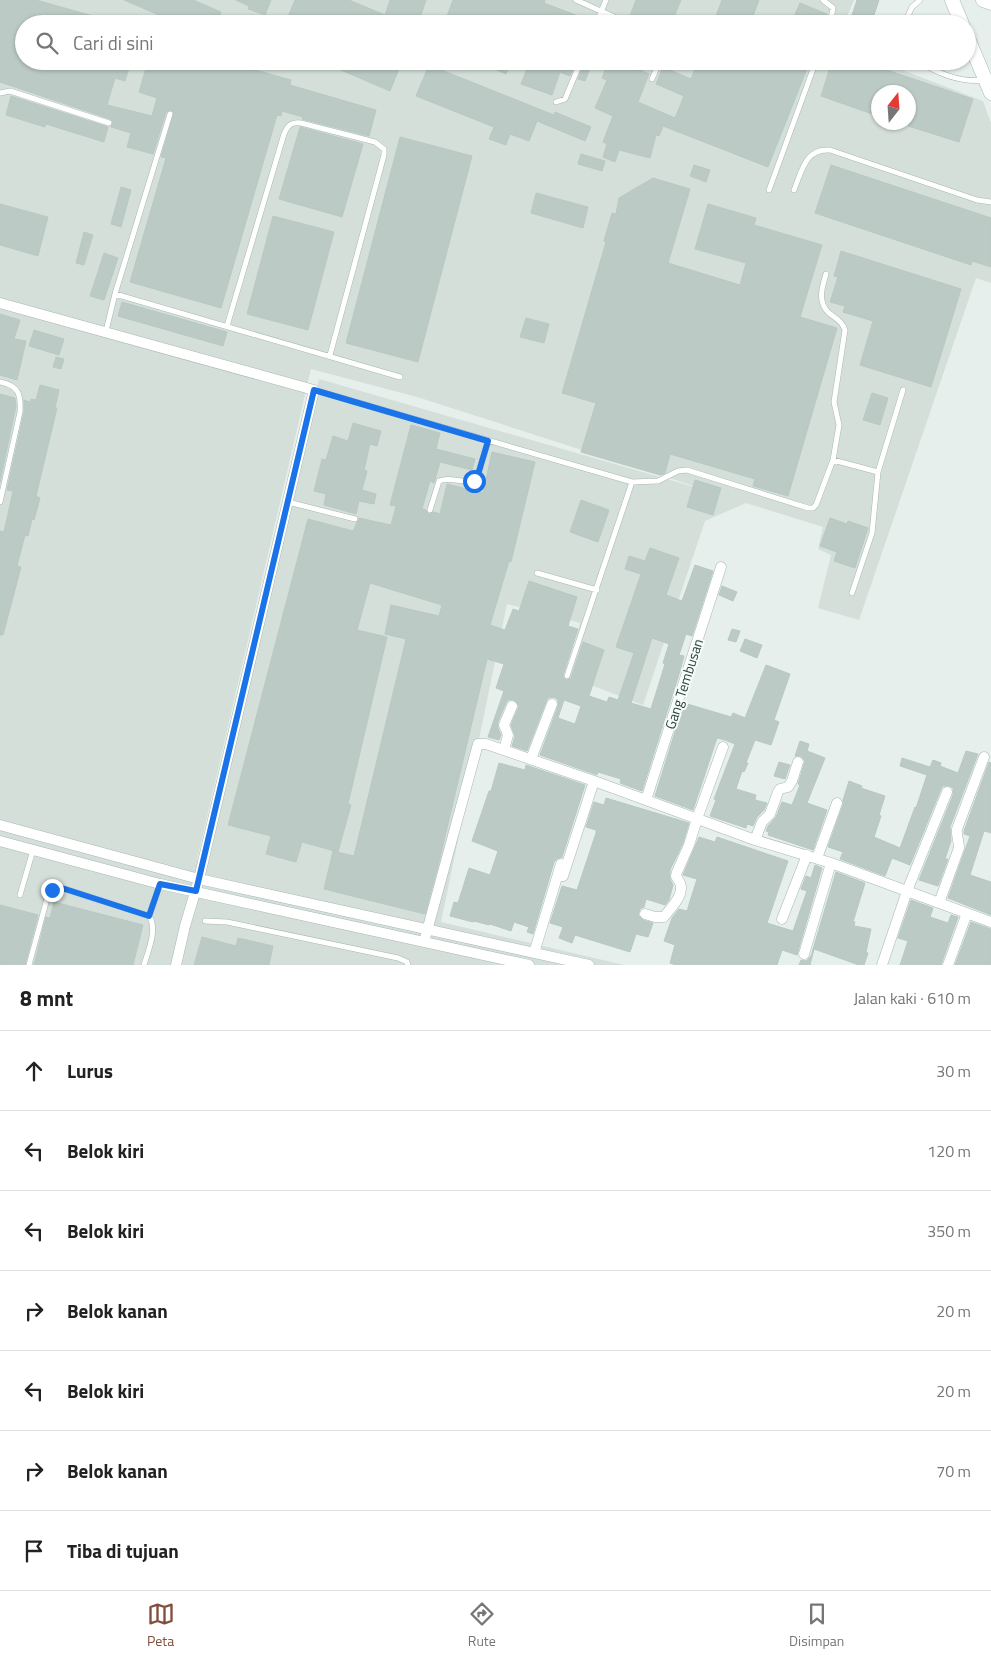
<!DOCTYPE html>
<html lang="id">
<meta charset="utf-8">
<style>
:root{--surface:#fff;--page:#f2f2f2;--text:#222;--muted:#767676;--line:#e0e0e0;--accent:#804e3d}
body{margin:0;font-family:"Titillium Web",sans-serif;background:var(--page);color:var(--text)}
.compass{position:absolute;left:871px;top:85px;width:45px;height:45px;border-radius:50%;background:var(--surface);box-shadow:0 1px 4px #0004;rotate:17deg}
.stop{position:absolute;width:15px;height:15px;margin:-11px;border:4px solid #1a73e8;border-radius:50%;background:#fff}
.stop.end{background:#1a73e8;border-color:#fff;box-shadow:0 1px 5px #0008}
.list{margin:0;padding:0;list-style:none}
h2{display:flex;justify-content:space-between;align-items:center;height:65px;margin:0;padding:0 20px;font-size:21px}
h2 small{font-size:16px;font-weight:400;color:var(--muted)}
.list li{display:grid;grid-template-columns:32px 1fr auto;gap:15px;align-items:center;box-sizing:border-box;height:80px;padding:0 20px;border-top:1px solid var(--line)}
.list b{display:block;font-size:19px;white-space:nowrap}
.list em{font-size:16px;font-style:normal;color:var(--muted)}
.icon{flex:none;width:28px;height:28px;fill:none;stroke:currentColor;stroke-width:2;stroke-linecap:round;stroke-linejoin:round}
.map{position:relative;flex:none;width:991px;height:965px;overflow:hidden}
.search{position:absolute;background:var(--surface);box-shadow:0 1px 4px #0004;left:15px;right:15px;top:15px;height:55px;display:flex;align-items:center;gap:12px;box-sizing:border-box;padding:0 18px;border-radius:28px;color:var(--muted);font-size:19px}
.sheet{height:625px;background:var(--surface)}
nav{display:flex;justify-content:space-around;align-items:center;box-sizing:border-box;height:70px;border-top:1px solid var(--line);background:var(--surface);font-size:14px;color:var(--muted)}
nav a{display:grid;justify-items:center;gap:2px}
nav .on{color:var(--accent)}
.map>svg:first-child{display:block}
.built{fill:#d4dfda;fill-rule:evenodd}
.building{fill:#bbcac4;stroke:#b8c9c2;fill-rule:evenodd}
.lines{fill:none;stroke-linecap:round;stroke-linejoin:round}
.lane-casing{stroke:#a8b8b2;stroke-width:6}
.street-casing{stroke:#a8b8b2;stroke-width:11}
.secondary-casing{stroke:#a4bbb3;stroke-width:15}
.lane{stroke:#fff;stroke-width:5}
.street{stroke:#fff;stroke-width:10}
.secondary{stroke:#fff;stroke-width:14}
.route{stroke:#1a73e8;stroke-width:6}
.labels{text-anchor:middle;stroke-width:4;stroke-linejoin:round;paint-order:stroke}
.street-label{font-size:14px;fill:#24423a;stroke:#f7fbf9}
</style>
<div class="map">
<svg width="991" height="965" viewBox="0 0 991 965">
<rect width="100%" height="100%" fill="#e6efeb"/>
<path class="built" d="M0 0H854L844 24H24V61H879L983 101 991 123V283L976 278 859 620 818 608 831 555 818 549 823 527 746 503 705 521 643 705 567 676 580 623 507 604 441 922 624 965H0ZM878 92H908V122H878ZM311 369 417 397 719 494 319 379 208 863 197 860Z"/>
<path class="building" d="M0 0H36L111 21V24H24V61H131L125 81 115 78 107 105 152 116 157 98 139 92 148 61H224L291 80 290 85 376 110 369 136 302 119 303 117 282 111 281 116 277 115 221 308 130 282 166 158 161 157 174 113 170 110 166 112 153 154 127 147 131 133 111 127 113 123 110 119 0 82Z
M124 0H193L221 12 216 24 194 15 191 24H180Z
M236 0H271L265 15 248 9 249 6Z
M295 0H349L385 15 390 0H426L418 24H285Z
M453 0H545L544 3 581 17 578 24H444Z
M636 0H681L671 24H643L629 18Z
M722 0H759L750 24H713Z
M857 0H879L871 24H849Z
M800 3 827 14 824 24H799L792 21Z
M320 61H402L390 91Z
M476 61H511L506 74Z
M530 61H576L570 76 560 72 552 95 521 84Z
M585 61 592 63 585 81 578 79Z
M609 61H618L649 74 638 102 675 118 684 96 656 84 663 67 691 79 698 61H810L768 167 663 126 659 136 656 135 650 158 619 150 615 162 603 157 607 144 603 142 613 116 595 108 607 80 602 78Z
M832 61H860L973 99 959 142 908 126V92H878V116L821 96Z
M429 65 554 115 555 112 591 127 585 141 537 121 529 141 510 134 506 145 489 139 494 127 416 96Z
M11 96 108 127 104 142 46 124 45 127 6 115Z
M300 127 363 144 342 217 279 199Z
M400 137 472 156 418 362 346 343Z
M581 154 605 161 602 171 578 164Z
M694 165 710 170 706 182 690 176Z
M831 165 991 218V267L972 261 971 265 815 213Z
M653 178 690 189 668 263 740 285 746 263 695 249 708 204 756 218 754 225 822 245 800 317 837 328 788 496 753 486 755 479 670 454 665 473 660 475 581 452 596 403 562 393 606 242 604 241 612 213 616 214 619 198Z
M121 187 131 190 121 227 111 224Z
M536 193 588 207 583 228 531 213Z
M0 204 48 217 38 256 0 245Z
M273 216 334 232 308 330 247 314Z
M84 232 93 235 84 265 76 263Z
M841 251 961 289 931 387 860 365 873 321 843 312 845 306 830 302 838 277 834 276Z
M104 253 118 258 104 300 90 296Z
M122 302 227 332 223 346 118 316Z
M0 314 20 320 14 339 26 341 17 380 0 375Z
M526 318 549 324 544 343 520 337Z
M34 330 64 339 59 355 29 346Z
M56 357 64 359 61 369 53 367Z
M40 385 59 390 55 408H57L36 496 40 498 34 520 32 519 28 536 25 535 17 566 21 567 3 635H0V531L4 532 13 491 7 490 24 413V400L30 402 31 399 36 400Z
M872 393 888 398 880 425 863 420Z
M0 394 15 398 16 406 0 482Z
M353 423 381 431 377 446 370 444 364 470 367 471 362 490 376 494 374 504 359 501 356 514 324 505 326 494 314 491 322 459 326 460 333 436 348 441Z
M411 425 440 433 436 449 475 459 472 470 440 462 434 483 430 481 422 509 426 510 429 514 434 512 440 514 447 484 483 493 492 452 535 462 511 562 509 561 490 625 505 630 513 609 519 611 529 581 577 597 568 626 578 629 563 676 566 680 571 678 583 642 604 650 589 696 607 702 609 697 618 700 634 653 616 647 641 574 625 569 629 556 645 561 650 548 679 558 666 595 682 601 695 565 713 571 692 636 686 634 679 655 684 656 680 671 642 791 620 783 621 779 598 772 597 775 540 755 558 706V700L554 697 548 698 546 702 527 751 512 746 515 736 511 725 519 706 514 700H508L506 703 498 722V728L501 735 499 740 488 737 504 691 496 688 504 664 487 659 440 858 425 914 324 889 333 851 354 856 406 639 385 634 391 605 439 616 442 605 370 583 357 630 387 637 348 804 351 805 338 852 302 842 296 862 266 854 271 836 228 825 308 519 353 531 359 518 391 525 396 506 390 505ZM652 638 669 644 663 663 665 664 651 709 631 703ZM564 700 581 706 575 724 558 718Z
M695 480 721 488 713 515 687 507Z
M581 500 609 510 598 542 570 532Z
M830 518 847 524 848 521 868 528 855 568 834 561 837 552 820 546Z
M722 586 737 592 733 601 719 595Z
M732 629 740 631 736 642 728 640Z
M745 639 762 645 757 658 740 651Z
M766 665 790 674 774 720 779 722 771 745 755 740 746 763H748L744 772 742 771 736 789 756 795 755 800 767 803 764 810 757 817 753 826 747 824 746 828 710 816 716 800 714 799 735 744 725 740 717 738 693 810 655 796 684 703 731 717 733 713 745 718Z
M800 741 809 744 807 751 825 758 807 803 827 810 813 850 768 835 769 832 766 831 768 826 776 817 782 802 792 805 800 785 798 784 805 761 801 756H795Z
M966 751 978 754 950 827 951 841 945 859H948L938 886 919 880 953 795V788L949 786H943L941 789 910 865 892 858 885 876 840 859 843 852 828 847 843 805V800L849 781 862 786 861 788 885 796 879 815 881 816 874 837 900 848 915 807 916 808 927 775 900 766 902 758 930 767 933 760 941 763 940 766 958 773Z
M779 762 790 765 785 779 774 776Z
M989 762 991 763V833L984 831 970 875 991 882V915L948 898 970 836 964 834V831Z
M499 763 525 770 526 765 585 785 562 857 557 859 554 862 533 934 527 932 529 927 514 922 511 931 490 924 489 925 474 921 473 922 450 916 454 902 458 903 469 868 490 875 498 851 472 841 489 791H491Z
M606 798 689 823 683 843 670 870V879L673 885 669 900 665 905 646 899 644 907 640 909 638 915 643 920 653 923 648 937 636 934 630 952 575 935 572 943 559 938 563 927 550 923 562 886 577 890 596 833V830L586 827 594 802 604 805Z
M699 837 715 842 717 837 788 861 767 923 793 931 807 891 801 889 806 876 811 878 815 865 822 868 797 955 782 950 777 965H676L670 963 675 945 664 941 672 918 679 909 687 911 697 879 683 875Z
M836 872 865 883 853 922H855L854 926 871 929 866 952 868 953 864 965H859L814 949 810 965H799L801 960 806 961 811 956Z
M911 900 933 908 930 917 948 923 951 915 958 917 941 965H900L908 941 898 938Z
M54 902 143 925 133 965H34L46 917 50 918Z
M0 905 38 915 25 965H0Z
M971 922 991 929V965H955Z
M202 937 236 946 238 938 273 946 269 965H194Z"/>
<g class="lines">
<defs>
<path id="lane" d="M576 0 630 24
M823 0 833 8 830 24
M906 20 912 7 920 0
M596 24 606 0
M918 61C937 73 962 83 985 80
M652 79 660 61
M0 93 10 91 109 123
M556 102 565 99 581 61
M769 190 816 61
M794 190C802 171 805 148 830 150L977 200 991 202
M115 294 170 114
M227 326 284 134C288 125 291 122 301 123L375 142 384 149V155L330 355
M106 331 115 294 400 377
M0 382C19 386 21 394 20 412L0 502
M314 390 632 482 658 481 678 471 687 470 808 508H813L816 505 833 460 839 425 834 402 845 330C842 321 836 319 829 313 817 302 822 287 826 274
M833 460 878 472
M288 502 355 519
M430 510 439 481C452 475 467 487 477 478L488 441
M537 573 597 590
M852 593 872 533 878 472 903 390
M567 676 632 482
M20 895 33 850
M205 921 227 922 398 958 407 962 408 965
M29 965 48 895 54 889H65L149 916
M144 965C148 951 158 929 149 916L160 884"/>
<path id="street" d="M0 303 314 390 199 879 185 926 176 965
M504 750 508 735 504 725 512 706
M531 759 552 704
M646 800 721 567
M0 825 199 879 589 965
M755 840 762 822 770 814 778 792 780 789 788 787 792 781 798 762
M0 841 160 884 529 965
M817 858 837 803
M563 876 594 781
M939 903 959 848C959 841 956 835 957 829L984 757
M645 914 655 917H664C670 908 685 896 680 883 679 881 677 878 676 876L677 872 689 845 697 819 723 747
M782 919 807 855
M424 942 478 744H486L594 781 755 840 831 863 991 922
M534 953 561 864
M804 954 831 863
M882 965 907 891 947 792
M948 965 967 913"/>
<path id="secondary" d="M952 0 962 24
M983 0 991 3
M967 36 991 93"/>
</defs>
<use href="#lane" class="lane-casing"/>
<use href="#street" class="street-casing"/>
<use href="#secondary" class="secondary-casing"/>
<use href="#lane" class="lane"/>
<use href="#street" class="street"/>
<use href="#secondary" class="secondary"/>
</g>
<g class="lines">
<path class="route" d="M52 890 58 888 65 889 149 916 160 884 196 891 314 390 488 441 477 478 474 481"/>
</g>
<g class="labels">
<g class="street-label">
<text transform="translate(684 684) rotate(-72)" y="5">Gang Tembusan</text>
</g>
</g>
</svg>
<svg class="compass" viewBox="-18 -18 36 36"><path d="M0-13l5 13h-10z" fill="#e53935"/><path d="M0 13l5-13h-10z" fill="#767676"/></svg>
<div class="stop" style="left:474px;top:481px"></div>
<div class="stop end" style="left:52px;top:890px"></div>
<div class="search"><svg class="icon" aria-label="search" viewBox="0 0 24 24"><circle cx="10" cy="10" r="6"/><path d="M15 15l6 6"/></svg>Cari di sini</div>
</div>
<section class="sheet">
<h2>8 mnt<small>Jalan kaki · 610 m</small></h2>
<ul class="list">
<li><svg class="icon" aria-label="ahead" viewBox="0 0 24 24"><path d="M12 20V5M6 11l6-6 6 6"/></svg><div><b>Lurus</b></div><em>30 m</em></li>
<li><svg class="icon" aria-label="left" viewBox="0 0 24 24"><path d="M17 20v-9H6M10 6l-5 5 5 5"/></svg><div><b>Belok kiri</b></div><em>120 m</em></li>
<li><svg class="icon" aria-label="left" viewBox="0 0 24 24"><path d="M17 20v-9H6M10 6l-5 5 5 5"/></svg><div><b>Belok kiri</b></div><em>350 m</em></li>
<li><svg class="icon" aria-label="right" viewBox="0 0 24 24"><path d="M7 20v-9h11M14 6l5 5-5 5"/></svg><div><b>Belok kanan</b></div><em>20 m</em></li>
<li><svg class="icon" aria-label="left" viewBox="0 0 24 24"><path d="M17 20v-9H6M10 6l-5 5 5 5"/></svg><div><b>Belok kiri</b></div><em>20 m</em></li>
<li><svg class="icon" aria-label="right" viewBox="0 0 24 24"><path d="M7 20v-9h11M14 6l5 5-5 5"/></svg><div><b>Belok kanan</b></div><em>70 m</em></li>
<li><svg class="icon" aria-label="arrive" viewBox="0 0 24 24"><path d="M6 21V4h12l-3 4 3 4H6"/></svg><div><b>Tiba di tujuan</b></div></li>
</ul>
</section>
<nav>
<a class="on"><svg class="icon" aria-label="map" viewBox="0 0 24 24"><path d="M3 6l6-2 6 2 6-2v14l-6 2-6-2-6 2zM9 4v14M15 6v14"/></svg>Peta</a>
<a><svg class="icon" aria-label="directions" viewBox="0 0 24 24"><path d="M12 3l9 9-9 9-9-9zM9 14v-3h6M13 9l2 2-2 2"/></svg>Rute</a>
<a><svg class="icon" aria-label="saved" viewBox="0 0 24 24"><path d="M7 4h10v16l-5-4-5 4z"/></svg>Disimpan</a>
</nav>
